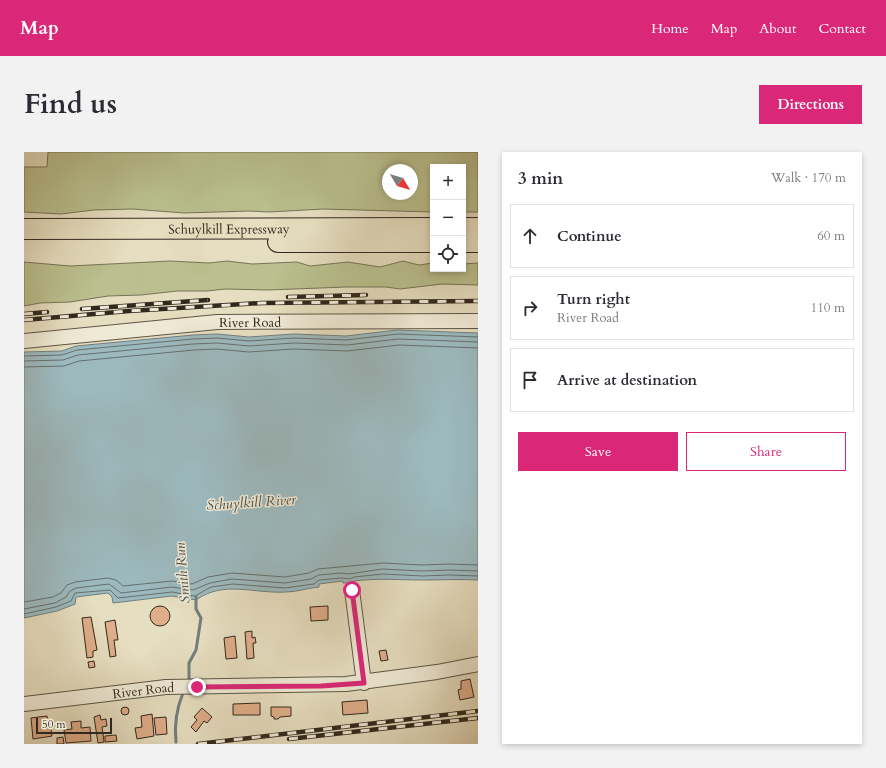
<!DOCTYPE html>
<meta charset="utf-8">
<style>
:root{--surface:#fff;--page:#f2f2f3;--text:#2b2b33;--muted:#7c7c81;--line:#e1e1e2;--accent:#db2777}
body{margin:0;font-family:Cardo,serif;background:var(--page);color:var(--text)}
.controls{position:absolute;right:12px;top:12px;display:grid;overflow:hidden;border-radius:0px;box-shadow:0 2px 6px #0003}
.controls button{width:36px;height:36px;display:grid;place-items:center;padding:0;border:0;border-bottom:1px solid var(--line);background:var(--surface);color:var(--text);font:20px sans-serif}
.compass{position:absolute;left:358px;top:12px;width:36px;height:36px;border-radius:50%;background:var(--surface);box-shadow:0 2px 6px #0003;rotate:128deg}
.scale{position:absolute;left:12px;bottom:10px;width:76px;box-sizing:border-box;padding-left:4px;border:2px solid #31281f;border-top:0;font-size:11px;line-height:14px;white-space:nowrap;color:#31281f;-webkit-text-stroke:3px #efead6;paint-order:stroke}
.stop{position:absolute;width:12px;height:12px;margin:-9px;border:3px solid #db2777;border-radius:50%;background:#fff}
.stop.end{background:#db2777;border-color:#fff;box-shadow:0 1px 4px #0008}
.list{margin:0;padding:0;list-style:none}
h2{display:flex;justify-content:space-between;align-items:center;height:52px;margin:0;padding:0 16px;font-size:17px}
h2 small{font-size:13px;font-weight:400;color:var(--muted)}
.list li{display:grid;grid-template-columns:26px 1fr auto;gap:12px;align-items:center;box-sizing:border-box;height:64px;margin:0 8px 8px;padding:0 8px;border:1px solid var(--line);border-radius:0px}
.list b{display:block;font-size:15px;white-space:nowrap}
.list p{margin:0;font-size:13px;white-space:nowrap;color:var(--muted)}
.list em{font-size:13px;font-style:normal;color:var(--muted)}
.actions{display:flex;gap:8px;padding:12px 16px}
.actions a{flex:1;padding:9px 0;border:1px solid var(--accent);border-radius:0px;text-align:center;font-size:14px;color:var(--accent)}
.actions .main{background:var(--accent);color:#fff}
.icon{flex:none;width:22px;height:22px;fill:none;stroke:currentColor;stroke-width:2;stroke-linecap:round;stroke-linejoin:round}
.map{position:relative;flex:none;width:454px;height:592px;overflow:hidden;border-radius:0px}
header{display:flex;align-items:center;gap:24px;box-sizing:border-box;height:56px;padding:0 20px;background:var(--accent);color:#fff}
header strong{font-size:19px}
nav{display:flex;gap:22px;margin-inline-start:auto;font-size:14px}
.intro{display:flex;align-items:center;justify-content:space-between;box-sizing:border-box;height:96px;padding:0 24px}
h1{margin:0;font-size:28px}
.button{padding:10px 18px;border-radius:0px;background:var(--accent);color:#fff;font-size:14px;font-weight:700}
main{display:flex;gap:24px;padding:0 24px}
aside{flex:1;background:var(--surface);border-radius:0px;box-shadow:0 2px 6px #0003}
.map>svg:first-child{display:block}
.green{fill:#bac08f;stroke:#767457;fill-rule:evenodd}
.water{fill:#9cb9be;stroke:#717f7e}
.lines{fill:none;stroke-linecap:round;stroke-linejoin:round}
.shore{stroke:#66706e;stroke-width:1}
.stream{stroke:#717f7e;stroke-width:3}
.building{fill:#dfae8a;stroke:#31281f}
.minor-casing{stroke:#5e5647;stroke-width:16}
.highway-casing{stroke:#31281f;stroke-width:22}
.minor{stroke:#efead6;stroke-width:14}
.highway{stroke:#e6dec0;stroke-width:20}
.rail-casing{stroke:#31281f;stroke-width:4.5}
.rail{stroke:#efead6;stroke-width:3;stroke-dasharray:9;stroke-linecap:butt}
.route{stroke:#db2777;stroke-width:5}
.labels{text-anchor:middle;stroke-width:3;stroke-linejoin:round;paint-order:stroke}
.street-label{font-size:13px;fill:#31281f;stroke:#efead6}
.water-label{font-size:14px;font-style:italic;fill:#4c4c47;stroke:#efead6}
</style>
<header>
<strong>Map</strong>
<nav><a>Home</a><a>Map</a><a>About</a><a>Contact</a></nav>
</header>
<div class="intro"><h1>Find us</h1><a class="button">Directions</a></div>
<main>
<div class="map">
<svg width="454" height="592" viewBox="0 0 454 592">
<rect width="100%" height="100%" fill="#e6dec0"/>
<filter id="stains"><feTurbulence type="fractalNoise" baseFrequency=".005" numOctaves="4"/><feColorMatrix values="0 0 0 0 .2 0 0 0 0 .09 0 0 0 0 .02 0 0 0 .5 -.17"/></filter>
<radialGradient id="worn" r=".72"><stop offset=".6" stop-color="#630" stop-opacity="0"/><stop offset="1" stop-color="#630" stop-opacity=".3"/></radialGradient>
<path class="green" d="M24 0H454V60H439V15H409V60L299 57 245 60 225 59 160 61 108 57 70 58 37 62 0 60V15H23ZM364 18H388V42H364Z
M146 109 185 111 203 109 228 112 273 110 286 114 324 110 356 115 379 109 395 113 409 111V117H439V112L454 111V133L418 132 376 137 362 135H322L244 138 201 137 183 139H153L117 143 84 144 46 150 16 151 0 154V110L46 114Z"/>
<path class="water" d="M373 178 454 181V428C435 427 417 428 398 428 374 428 355 426 330 429L331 438H325L324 431H319V429L295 432V435C284 436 273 440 262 440 230 442 200 428 172 448L148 444 89 451 88 445 84 441 52 445 51 452 33 459 0 466V200L38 199 52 194 169 183 193 182 225 185 270 182 322 184Z"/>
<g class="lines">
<path class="shore" d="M0 204 38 203 53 198 169 187 193 186 225 189 270 186 322 188 374 182 454 185
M0 209 39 208 54 203 169 192 193 191 225 194 270 191 323 193 374 187 454 190
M0 215 40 214 55 209 170 198 193 197 225 200 270 197 323 199 375 193 454 196
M0 450 29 445 37 441 43 433 51 430 84 426 92 428 99 434 148 429 168 432 184 425 208 421 261 425 285 421 294 417 359 411 398 413 425 412 454 413
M0 457 31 451 42 445 46 439 52 436 85 432 97 441 148 435 169 438 186 431 208 427 261 431 287 427 295 423 317 421 325 422 358 417 398 419 425 418 454 419
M0 462 32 455 47 449 51 441 86 438 94 446 148 440 171 444 187 435 209 432 261 436 290 432 295 428 318 426 326 427 330 425 359 422 398 424 425 423 454 424"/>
<path class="stream" d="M165 529V511L172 498 177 466 172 457V445
M152 590C150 572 152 558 159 541"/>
</g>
<path class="building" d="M304 454V468L287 469 286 455Z
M126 464a10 10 0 1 1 20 0a10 10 0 1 1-20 0Z
M67 465 73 498 69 499V505L63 506 58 466Z
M91 468 94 488H90L92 504 86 505 81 470Z
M228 479V486L231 485 232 491H229L230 506 223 507 221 480Z
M211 484 213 506 202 507 200 486Z
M362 498 364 508 357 509 355 499Z
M70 509 71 515 65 516 64 510Z
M446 527 450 545 436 548 434 538 437 537V529Z
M343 548 344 561 319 563 318 550Z
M236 551V563H209V552Z
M97 559a4 4 0 1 1 8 0a4 4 0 1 1-8 0Z
M247 555H267V564L256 565 254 567H250V565L247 564Z
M178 556 188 565 183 571 180 569 172 580 167 575 173 568 170 565Z
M128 562 130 584 113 587 111 576 118 575 117 564Z
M76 563 77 568 82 567 83 574 78 575 80 590 74 591 70 565Z
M23 564 24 569H26L28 584 9 587 7 566Z
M142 565 143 582 132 583 130 566Z
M57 569V576L66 575 67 589 42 591 40 578 48 577 47 570Z
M92 583 93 589 81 590V584Z
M39 585 40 592H33V586Z"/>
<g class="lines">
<defs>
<g id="minor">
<path id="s1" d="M0 189 193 170 454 169"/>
<path d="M328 438 340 531"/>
<path id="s2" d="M0 552 142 535 322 532 413 520 454 512"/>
</g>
<g id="highway">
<path d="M439 76H454"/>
<path id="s3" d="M0 77 409 76"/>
<path d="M254 90H409"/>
<path d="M439 90H454"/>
</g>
</defs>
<use href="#minor" class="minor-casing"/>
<use href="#highway" class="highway-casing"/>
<use href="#minor" class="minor"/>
<use href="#highway" class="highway"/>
<defs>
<path id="rail" d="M264 145 342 143
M58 157 184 148
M0 162 23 160
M0 168 105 159 238 151 454 149
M265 587 454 566
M174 592 454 559"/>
</defs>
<use href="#rail" class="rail-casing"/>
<use href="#rail" class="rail"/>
</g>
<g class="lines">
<path class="route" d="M173 535 297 534 340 531 328 438"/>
</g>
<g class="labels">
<g class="street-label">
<text dy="5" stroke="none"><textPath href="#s3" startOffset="205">Schuylkill Expressway</textPath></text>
<text dy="5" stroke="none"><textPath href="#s1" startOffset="227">River Road</textPath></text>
<text dy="5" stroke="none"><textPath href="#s2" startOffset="120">River Road</textPath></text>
</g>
<g class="water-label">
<text transform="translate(227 350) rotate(-4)" y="5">Schuylkill River</text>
<text transform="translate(158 421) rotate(-95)" y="5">Smith Run</text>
</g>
</g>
<rect width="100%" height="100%" filter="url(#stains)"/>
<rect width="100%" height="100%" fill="url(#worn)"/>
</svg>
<div class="controls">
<button>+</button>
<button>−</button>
<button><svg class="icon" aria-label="locate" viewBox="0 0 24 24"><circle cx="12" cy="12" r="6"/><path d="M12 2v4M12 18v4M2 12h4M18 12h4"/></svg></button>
</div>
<svg class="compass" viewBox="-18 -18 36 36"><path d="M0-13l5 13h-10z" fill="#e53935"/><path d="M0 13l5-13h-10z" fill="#7c7c81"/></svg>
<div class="scale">50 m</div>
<div class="stop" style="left:328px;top:438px"></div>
<div class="stop end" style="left:173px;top:535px"></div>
</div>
<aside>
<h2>3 min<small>Walk · 170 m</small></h2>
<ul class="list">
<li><svg class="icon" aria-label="ahead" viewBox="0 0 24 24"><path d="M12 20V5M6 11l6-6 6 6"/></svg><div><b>Continue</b></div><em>60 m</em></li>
<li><svg class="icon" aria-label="right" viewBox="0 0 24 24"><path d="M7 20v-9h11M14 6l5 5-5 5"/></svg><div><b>Turn right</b><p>River Road</p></div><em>110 m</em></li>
<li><svg class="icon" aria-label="arrive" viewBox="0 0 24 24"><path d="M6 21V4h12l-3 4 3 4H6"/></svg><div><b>Arrive at destination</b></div></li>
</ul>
<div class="actions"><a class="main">Save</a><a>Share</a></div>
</aside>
</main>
